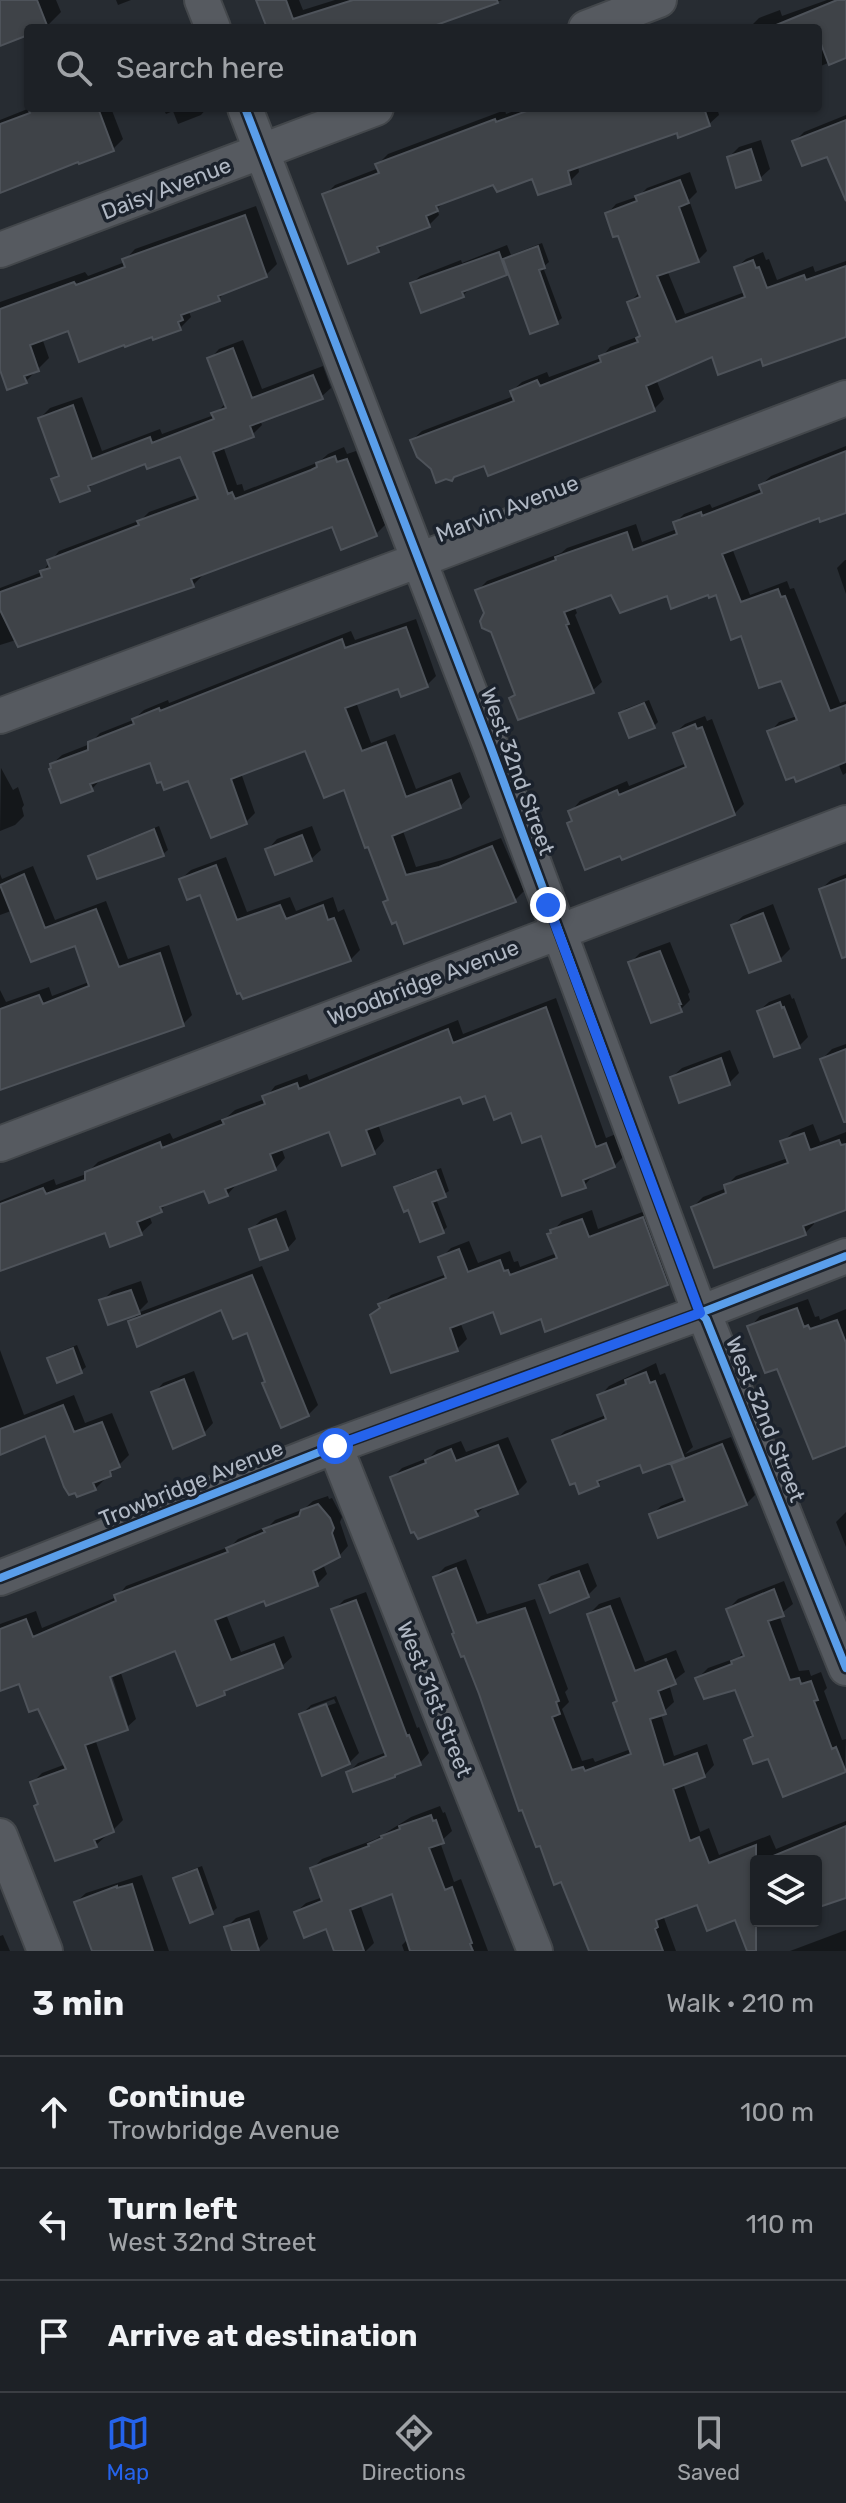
<!DOCTYPE html>
<meta charset="utf-8">
<style>
:root{--surface:#1d2126;--page:#2a2e32;--text:#f1f3f6;--muted:#a0a3a7;--line:#3b3e43;--accent:#2563eb}
body{margin:0;font-family:Rubik,sans-serif;background:var(--page);color:var(--text)}
.controls{position:absolute;right:24px;bottom:24px;display:grid;overflow:hidden;border-radius:8px;box-shadow:0 2px 6px #0004}
.controls button{width:72px;height:72px;display:grid;place-items:center;padding:0;border:0;border-bottom:2px solid var(--line);background:var(--surface);color:var(--text);font:40px sans-serif}
.stop{position:absolute;width:24px;height:24px;margin:-18px;border:6px solid #2563eb;border-radius:50%;background:#fff}
.stop.end{background:#2563eb;border-color:#fff;box-shadow:0 2px 8px #0008}
.list{margin:0;padding:0;list-style:none}
h2{display:flex;justify-content:space-between;align-items:center;height:104px;margin:0;padding:0 32px;font-size:34px}
h2 small{font-size:26px;font-weight:400;color:var(--muted)}
.list li{display:grid;grid-template-columns:52px 1fr auto;gap:24px;align-items:center;box-sizing:border-box;height:112px;padding:0 32px;border-top:2px solid var(--line)}
.list b{display:block;font-size:30px;white-space:nowrap}
.list p{margin:0;font-size:26px;white-space:nowrap;color:var(--muted)}
.list em{font-size:26px;font-style:normal;color:var(--muted)}
.icon{flex:none;width:44px;height:44px;fill:none;stroke:currentColor;stroke-width:2;stroke-linecap:round;stroke-linejoin:round}
.map{position:relative;flex:none;width:846px;height:1951px;overflow:hidden}
.search{position:absolute;background:var(--surface);box-shadow:0 2px 6px #0004;left:24px;right:24px;top:24px;height:88px;display:flex;align-items:center;gap:20px;box-sizing:border-box;padding:0 28px;border-radius:8px;color:var(--muted);font-size:30px}
.sheet{height:440px;background:var(--surface)}
nav{display:flex;justify-content:space-around;align-items:center;box-sizing:border-box;height:112px;border-top:2px solid var(--line);background:var(--surface);font-size:22px;color:var(--muted)}
nav a{display:grid;justify-items:center;gap:4px}
nav .on{color:var(--accent)}
.map>svg:first-child{display:block}
.shadow{fill:#0007;fill-rule:evenodd}
.building{fill:#3f4348;stroke:#4e535a;stroke-width:2}
.lines{fill:none;stroke-linecap:round;stroke-linejoin:round}
.minor-casing{stroke:#43474b;stroke-width:38}
.minor{stroke:#565a60;stroke-width:34}
.cycleway-casing{stroke:#1b222c;stroke-width:13}
.cycleway{stroke:#5a9eea;stroke-width:8}
.route{stroke:#2563eb;stroke-width:10}
.labels{text-anchor:middle;stroke-width:7;stroke-linejoin:round;paint-order:stroke}
.street-label{font-size:22px;fill:#b0b8c4;stroke:#1b222c}
</style>
<div class="map">
<svg width="846" height="1951" viewBox="0 0 846 1951">
<rect width="100%" height="100%" fill="#272c32"/>
<path class="shadow" d="M0 0H56L61 12 47 26 28 28V33L6 41 0 47Z
M116 0H131L118 5Z
M258 0H299L303 10 335 0H502L424 28H269Z
M827 0H846V56L818 67V28H749L759 18 780 10 782 16Z
M30 108H111L123 139 113 149 79 159 0 190V120Z
M163 108H207L201 115 178 124 173 111 166 114Z
M521 108H717L719 115 709 124 678 131 578 165 579 172 569 182 534 176 494 183 446 200 437 209 439 215 429 225 386 241 378 250 325 195 335 185 379 168 378 164 388 154 505 110 506 114Z
M846 115V197L828 154 794 142 804 132Z
M761 140 770 169 760 178 729 157 739 147Z
M690 172 697 192 689 200 707 251 698 260 667 270 685 314 745 292 736 268 746 259 763 252 766 260 769 259 777 280 813 266 815 272 846 261V332L762 357 713 354 656 379 664 399 654 409 485 463 432 467 412 440 422 431 514 396 512 391 522 382 547 372 549 377 601 358 610 347 642 335 629 303 639 293 619 233 607 214 616 204 639 196 647 188Z
M256 206 277 264 266 275 227 290 219 299 189 312 191 317 180 328 153 334 69 328 42 338 49 358 26 381 0 366V302L85 272 88 276 125 262V260L135 249Z
M542 243 549 262 543 267 562 318 557 322 509 270 472 287 463 295 412 284 420 276 461 260 462 263 507 245 511 255Z
M243 340 262 389 323 366 331 388 321 397 260 420 262 425 252 435 223 446 237 485 242 484 244 491 319 462 328 454 344 447 347 454 356 451 385 525 376 534 333 524 202 573 203 575 193 585 0 645V588L42 572 59 551 141 520 149 512 199 494 181 454 146 462 98 480 88 489 53 479 60 472 40 418 50 408 82 397 102 451 160 429 162 434 214 415 226 403 210 359 219 349Z
M846 446V510L820 516 732 548 750 595 787 581 790 589 794 588 840 703 846 701V773L843 775 838 763 770 732 779 722 797 716 783 678 717 592H612L574 606 577 613 575 615 602 682 592 691 512 698 517 693 478 590 487 581 561 553 567 548 636 524 642 542 677 529 675 523 684 514 710 504 712 508 763 488 761 485 771 476Z
M845 560H846V594L837 568Z
M416 619 436 676 427 685 399 687 356 702 371 743 395 734 416 789 460 772 470 797 460 806 403 831 416 867 450 858 501 838 524 891 515 900 390 898 345 787 306 748 241 773 255 813 246 822 190 778 151 761 101 779 92 789 52 764 62 755 90 744 100 733 133 720 144 710 168 700 169 703 351 631 355 640Z
M649 700 658 722 654 726 621 714 625 709Z
M705 716 707 721 712 719 744 804 734 814 569 823 574 819 571 811 580 801 627 781 629 786 687 763 675 733 685 724Z
M1 768 13 790 18 787 24 805 22 808 24 816 15 825 0 831Z
M159 826 168 850 163 854 90 856 95 852Z
M312 826 321 850 311 859 268 849 277 839Z
M226 857 247 912 290 897 296 911 333 897 338 912 344 909 360 950 350 960 244 997 201 893 181 879 191 870Z
M33 866 55 920 106 901 128 959 169 945 192 1015 183 1024 0 1088V990L6 1002 49 987 52 996 89 982 76 943 29 960 11 911 0 915V874L2 879Z
M846 874V937L821 889 831 880Z
M773 904 790 949 780 959 733 925 743 916Z
M670 942 690 992 688 994 690 1000 680 1010 630 963 640 953Z
M790 994 792 999 794 998 808 1037 798 1047 759 1011 769 1002Z
M556 998 606 1138 616 1134 625 1155 614 1166 594 1174 584 1186 542 1133 512 1111 486 1093 462 1095 378 1124 384 1141 374 1152 330 1129 281 1147 285 1158 275 1169 237 1184 227 1195 205 1189 169 1202 161 1210 149 1215 152 1223 141 1233 107 1230 0 1270V1201L54 1179 56 1185 86 1174 98 1162 170 1133 173 1139 227 1117 235 1110 265 1099 275 1086 307 1074 309 1080 458 1020 463 1034Z
M846 1044V1079L822 1059 832 1049Z
M730 1050 739 1073 729 1083 672 1077 682 1068Z
M813 1124 820 1142 846 1132V1208L813 1220 814 1224 805 1233 693 1207 703 1197 727 1188 726 1186 736 1176 788 1158 783 1142 793 1132Z
M441 1168 449 1191 436 1199 447 1227 443 1231 409 1208 396 1187 401 1183Z
M653 1208 677 1274 667 1283 542 1317 494 1310 460 1322 467 1339 457 1349 392 1371 372 1315 391 1295 447 1274 441 1258 451 1248 469 1241 478 1263 510 1251 514 1262 518 1261 520 1267 557 1253 549 1235 562 1221 592 1210 598 1229Z
M286 1210 296 1239 287 1249 251 1230 261 1220Z
M262 1266 318 1405 308 1415 267 1381 248 1331 223 1308 130 1322 140 1312Z
M141 1281 148 1302 138 1312 102 1301 112 1291Z
M808 1299 815 1317 819 1316 820 1320 846 1309V1444L778 1366 750 1327 760 1316Z
M77 1345 86 1367 81 1371 49 1358 54 1354Z
M0 1350 24 1415 74 1395 85 1423 112 1413 129 1455 95 1489 46 1433 0 1452Z
M656 1363 660 1375 665 1373 693 1447 685 1454 731 1437 755 1495 746 1504 652 1515 661 1506 686 1496 673 1465 680 1458 641 1462 607 1475 598 1484 555 1440 565 1431 606 1415 600 1396 609 1386Z
M194 1371 213 1423 204 1433 154 1393 163 1383Z
M508 1437 527 1482 517 1492 486 1505 477 1514 393 1477 402 1468 430 1457 437 1450 461 1441 466 1452Z
M328 1496 329 1499 332 1498 342 1517 340 1522 348 1546 339 1556 323 1564 327 1574 317 1584 266 1598 226 1614 241 1652 284 1636 292 1657 282 1666 231 1686 224 1693 176 1649 120 1670 136 1719 126 1728 95 1739 123 1820 113 1830 105 1833 106 1836 96 1845 56 1859 32 1783 42 1773 66 1764 40 1706 20 1681 0 1689V1624L36 1611 42 1628 117 1597 126 1586 231 1546 238 1539 269 1526 275 1520 304 1509 313 1501ZM109 1666 128 1726H124L105 1668Z
M846 1512V1547L836 1522Z
M466 1559 487 1614 535 1599 568 1689 565 1692 569 1702 562 1709 582 1761 593 1758 595 1762 631 1749 619 1700 589 1614 599 1604 620 1597 645 1662 676 1650 685 1672 669 1684 674 1702 661 1714 674 1756 707 1744 714 1765 704 1776 683 1783 700 1832 709 1828 719 1855 770 1835 776 1849 846 1821V1896L816 1903V1861H756V1921H769L742 1932 736 1918 698 1902 664 1918 676 1951H591L575 1906 498 1739 435 1577 445 1567Z
M588 1563 597 1586 587 1596 541 1586 551 1576Z
M784 1581 793 1604 779 1615 799 1671 809 1670 811 1676 821 1672 827 1688 824 1691 842 1740 846 1739 845 1771 769 1756 746 1740 753 1733 736 1688 698 1678 708 1668 739 1657 744 1651 728 1609 738 1599Z
M366 1592 417 1728 419 1727 429 1753 420 1763 348 1773 358 1763 387 1752 334 1610 344 1600Z
M336 1696 359 1753 349 1763 301 1715 311 1705ZM334 1699 336 1703 310 1712V1708Z
M440 1806 443 1813 445 1812 452 1831 440 1842 454 1882 461 1879 488 1951H404L402 1945 408 1939 393 1892 360 1904 374 1943 366 1951H337L328 1926 296 1912 306 1903 323 1897 312 1869 322 1859 376 1839 411 1817Z
M202 1866 217 1908 212 1912 175 1879 180 1874Z
M142 1875 169 1951H94L76 1902 86 1893Z
M259 1910 268 1939 258 1949 234 1951 226 1928 236 1918Z
M846 1930V1951H790Z
M3 1935 10 1951H0V1936Z"/>
<path class="building" d="M0 0H37L48 28H28V35L0 46Z
M256 0H286L293 19 353 0H497L498 3 428 28H267Z
M837 0H846V58L829 65 818 36V28H769Z
M28 108H98L114 151 79 164 78 162 0 193V124L30 113Z
M535 108H704L710 126 678 138 677 133 568 171 571 184 538 195 532 179 497 192 493 185 436 206 438 211 426 216 430 227 377 247 379 252 348 264 322 194 379 173 375 164 495 119 496 122Z
M846 120V201L827 157 802 166 792 141Z
M751 149 761 180 736 188 727 157Z
M680 180 689 203 679 207 699 262 657 276 676 322 745 297 734 267 753 260 756 268 759 267 767 288 804 275 806 280 846 266V337L763 366 761 359 718 375 712 357 646 386 655 411 488 476 484 466 454 477 452 481 446 479 436 483 431 469 417 457 410 440 514 401 510 391 537 380 540 386 601 362 599 356 638 342 636 338 640 336 627 302 640 297 618 236 613 237 605 213 637 201 635 196Z
M245 215 267 277 218 296 220 301 181 315 183 320 178 322 181 330 153 340 152 337 125 347 124 345 79 362 68 331 30 345 39 371 24 376 27 383 7 390 0 370V309L74 282 76 285 125 267 122 259Z
M538 246 545 268 539 270 558 324 530 334 503 259Z
M499 252 507 275 462 292 464 297 421 313 410 283Z
M233 348 252 398 313 375 323 399 250 426 254 437 213 452 228 494 232 492 235 499 311 470 317 467 316 463 335 456 337 462 347 459 377 536 341 550 332 527 191 579 194 587 18 647 0 610V592L42 577 40 571 50 568 47 560 139 525 137 521 198 499 180 457 147 469 145 464 88 486 90 491 60 502 51 479 59 476 38 418 73 405 92 459 150 437 152 443 214 419 211 413 226 408 207 358Z
M846 451V513L820 522 819 518 722 554 741 602 778 589 781 597 785 596 830 711 846 705V762L796 782 794 777 786 780 767 731 797 720 781 681 759 688 741 636 731 640 716 595 709 598 708 595 671 609 667 596 620 613 611 595 564 612 569 624 566 625 594 693 518 720 509 698 515 695 491 632 482 628 480 621 484 613 475 590 556 560 555 557 627 532 633 550 677 534 673 522 701 512 702 516 762 493 759 485Z
M406 627 428 687 401 697 398 689 395 690 345 708 362 751 386 742 406 797 451 780 461 808 392 836 406 875 439 867 492 846 516 902 404 944 396 922 392 924 383 902 388 900 368 847 365 848 344 790 324 798 305 751 231 779 247 824 211 838 188 781 164 790 161 782 157 783 150 763 90 784 93 791 61 803 49 769 51 768 50 764 88 750V742L134 724 132 719 159 708 160 711 342 639 345 648Z
M644 703 655 728 629 738 619 713Z
M695 724 697 729 702 727 735 815 622 860 620 856 585 870 567 823 572 821 568 811 617 790 619 795 686 767 673 733Z
M154 829 164 856 97 879 88 856Z
M302 835 312 861 275 875 265 849Z
M216 865 237 920 280 905 286 919 323 905 328 920 334 918 351 961 243 999 240 993 237 994 200 895 187 900 179 879Z
M24 874 45 928 96 909 119 967 160 953 184 1026 0 1090V1009L39 995 43 1004 89 986 75 946 31 962 0 885Z
M846 879V957L842 958 819 889Z
M763 913 781 961 749 973 731 925Z
M660 951 681 1004H679L682 1012 651 1023 628 962Z
M780 1002 782 1008 784 1007 800 1048 774 1057 757 1011Z
M546 1007 596 1147 606 1143 615 1167 583 1180 586 1188 562 1196 541 1136 522 1143 511 1113 494 1120 485 1096 463 1104 460 1097 366 1130 375 1154 342 1166 329 1132 270 1154 276 1170 225 1189 228 1196 209 1203 204 1191 160 1207 162 1212 137 1222 142 1235 110 1247 105 1233 0 1271V1204L43 1188 46 1194 85 1180V1172L160 1142 162 1148 224 1124 222 1120 265 1104 262 1096 297 1083 299 1089 448 1029 453 1043Z
M846 1049V1122H844L820 1059Z
M721 1058 730 1085 679 1103 670 1077Z
M804 1133 810 1150 839 1140 841 1145 846 1144V1210L803 1226 806 1235 714 1268 691 1207 726 1193 724 1185 788 1163 780 1141Z
M436 1171 446 1197 432 1202 444 1233 420 1242 408 1210 404 1212 394 1187Z
M643 1217 668 1285 545 1332 541 1319 501 1334 493 1312 450 1328 458 1351 391 1373 370 1315 380 1308 378 1304 446 1278 438 1257 459 1249 468 1272 500 1260 504 1271 508 1270 510 1275 557 1258 547 1234 551 1233 550 1230 582 1219 589 1237Z
M276 1219 288 1250 260 1260 249 1229Z
M252 1275 309 1416 281 1428 262 1383 265 1382 247 1333 233 1339 221 1310 137 1347 128 1321Z
M131 1290 140 1314 108 1325 99 1300Z
M797 1308 804 1327 808 1325 810 1329 837 1320 846 1343V1446L813 1459 777 1369 765 1373 747 1326Z
M73 1348 82 1373 57 1383 47 1358Z
M646 1372 650 1383 655 1381 684 1458 643 1473 640 1465 597 1481 599 1486 579 1494 575 1483 570 1485 552 1440 606 1419 597 1395 626 1384 625 1380Z
M184 1379 205 1435 173 1449 151 1392Z
M63 1405 74 1432 102 1422 120 1467 110 1471 111 1476 93 1483 96 1490 77 1497 75 1493 69 1495 64 1487 45 1436 0 1455V1429Z
M722 1444 747 1505 658 1538 649 1514 685 1501 671 1464Z
M498 1445 518 1494 475 1510 478 1516 418 1539 414 1532 411 1533 390 1477 426 1463 425 1460 451 1449 456 1461Z
M318 1504 330 1518 334 1528 332 1533 340 1557 313 1571 318 1586 266 1606 264 1601 215 1620 231 1660 274 1644 283 1668 224 1691 225 1695 197 1706 175 1651 110 1677 128 1730 85 1745 114 1832 94 1840 97 1847 55 1861 34 1806 38 1804 30 1782 66 1769 38 1709 29 1712 19 1684 0 1691V1629L26 1619 33 1637 116 1601 114 1595 228 1552 226 1548 265 1532 263 1529 299 1516 301 1510Z
M456 1568 477 1623 525 1608 559 1701 556 1702 560 1714 552 1717 572 1770 583 1767 585 1771 631 1754 613 1703 617 1701 587 1614 610 1606 635 1671 666 1659 676 1684 658 1691 666 1714 650 1719 664 1765 697 1753 705 1777 673 1789 674 1792 690 1841 699 1837 709 1863 756 1845V1951H747L735 1920 707 1931 697 1905 656 1920 658 1927 655 1929 663 1951H589L561 1882 554 1885 540 1846 536 1847 522 1810 519 1811 479 1694 464 1656 461 1657 452 1634 454 1633 433 1577Z
M579 1571 589 1597 550 1613 539 1585Z
M774 1589 784 1616 768 1621 790 1680 799 1678 801 1684 811 1681 818 1700 814 1701 832 1749 836 1747 846 1772 783 1797 768 1759 753 1764 744 1740 753 1736 735 1690 704 1699 695 1678 732 1664 731 1661 744 1656 726 1609Z
M356 1600 407 1736 409 1735 421 1765 395 1775V1777L353 1792 346 1772 386 1756 331 1609Z
M326 1704 350 1764 322 1776 299 1714Z
M431 1815 433 1821 436 1820 444 1843 429 1848 445 1890 452 1887 472 1943 470 1944 473 1951H410L392 1894 350 1910 364 1951H334L326 1929 304 1938 294 1912 322 1901 310 1868 369 1846 368 1844 382 1838 381 1836 400 1829 399 1826Z
M846 1826V1898L816 1908V1861H761Z
M197 1869 213 1914 190 1923 173 1878Z
M132 1884 153 1951H92L74 1902 117 1886V1888Z
M249 1919 259 1951H232L224 1927Z"/>
<g class="lines">
<defs>
<path id="minor" d="M202 0 213 28
M586 28 659 0
M245 108 490 745 700 1313 706 1319 846 1668
M0 250 376 108
M0 716 419 560 846 398
M0 1144 846 823
M335 1446 535 1951
M0 1578 335 1446 700 1313 846 1256
M0 1836 45 1951"/>
</defs>
<use href="#minor" class="minor-casing"/>
<use href="#minor" class="minor"/>
<defs>
<path id="cycleway" d="M245 108 490 745 700 1313 706 1319 846 1668
M0 1578 335 1446 700 1313 846 1256"/>
</defs>
<use href="#cycleway" class="cycleway-casing"/>
<use href="#cycleway" class="cycleway"/>
</g>
<g class="lines">
<path class="route" d="M335 1446 700 1313 548 905"/>
</g>
<g class="labels">
<g class="street-label">
<text transform="translate(166 188) rotate(-21)" y="8">Daisy Avenue</text>
<text transform="translate(507 508) rotate(-21)" y="8">Marvin Avenue</text>
<text transform="translate(518 771) rotate(70)" y="8">West 32nd Street</text>
<text transform="translate(423 982) rotate(-21)" y="8">Woodbridge Avenue</text>
<text transform="translate(766 1419) rotate(68)" y="8">West 32nd Street</text>
<text transform="translate(191 1483) rotate(-22)" y="8">Trowbridge Avenue</text>
<text transform="translate(435 1699) rotate(68)" y="8">West 31st Street</text>
</g>
</g>
</svg>
<div class="controls">
<button><svg class="icon" aria-label="layers" viewBox="0 0 24 24"><path d="M12 4l9 5-9 5-9-5zM3 14l9 5 9-5"/></svg></button>
</div>
<div class="stop" style="left:335px;top:1446px"></div>
<div class="stop end" style="left:548px;top:905px"></div>
<div class="search"><svg class="icon" aria-label="search" viewBox="0 0 24 24"><circle cx="10" cy="10" r="6"/><path d="M15 15l6 6"/></svg>Search here</div>
</div>
<section class="sheet">
<h2>3 min<small>Walk · 210 m</small></h2>
<ul class="list">
<li><svg class="icon" aria-label="ahead" viewBox="0 0 24 24"><path d="M12 20V5M6 11l6-6 6 6"/></svg><div><b>Continue</b><p>Trowbridge Avenue</p></div><em>100 m</em></li>
<li><svg class="icon" aria-label="left" viewBox="0 0 24 24"><path d="M17 20v-9H6M10 6l-5 5 5 5"/></svg><div><b>Turn left</b><p>West 32nd Street</p></div><em>110 m</em></li>
<li><svg class="icon" aria-label="arrive" viewBox="0 0 24 24"><path d="M6 21V4h12l-3 4 3 4H6"/></svg><div><b>Arrive at destination</b></div></li>
</ul>
</section>
<nav>
<a class="on"><svg class="icon" aria-label="map" viewBox="0 0 24 24"><path d="M3 6l6-2 6 2 6-2v14l-6 2-6-2-6 2zM9 4v14M15 6v14"/></svg>Map</a>
<a><svg class="icon" aria-label="directions" viewBox="0 0 24 24"><path d="M12 3l9 9-9 9-9-9zM9 14v-3h6M13 9l2 2-2 2"/></svg>Directions</a>
<a><svg class="icon" aria-label="saved" viewBox="0 0 24 24"><path d="M7 4h10v16l-5-4-5 4z"/></svg>Saved</a>
</nav>
